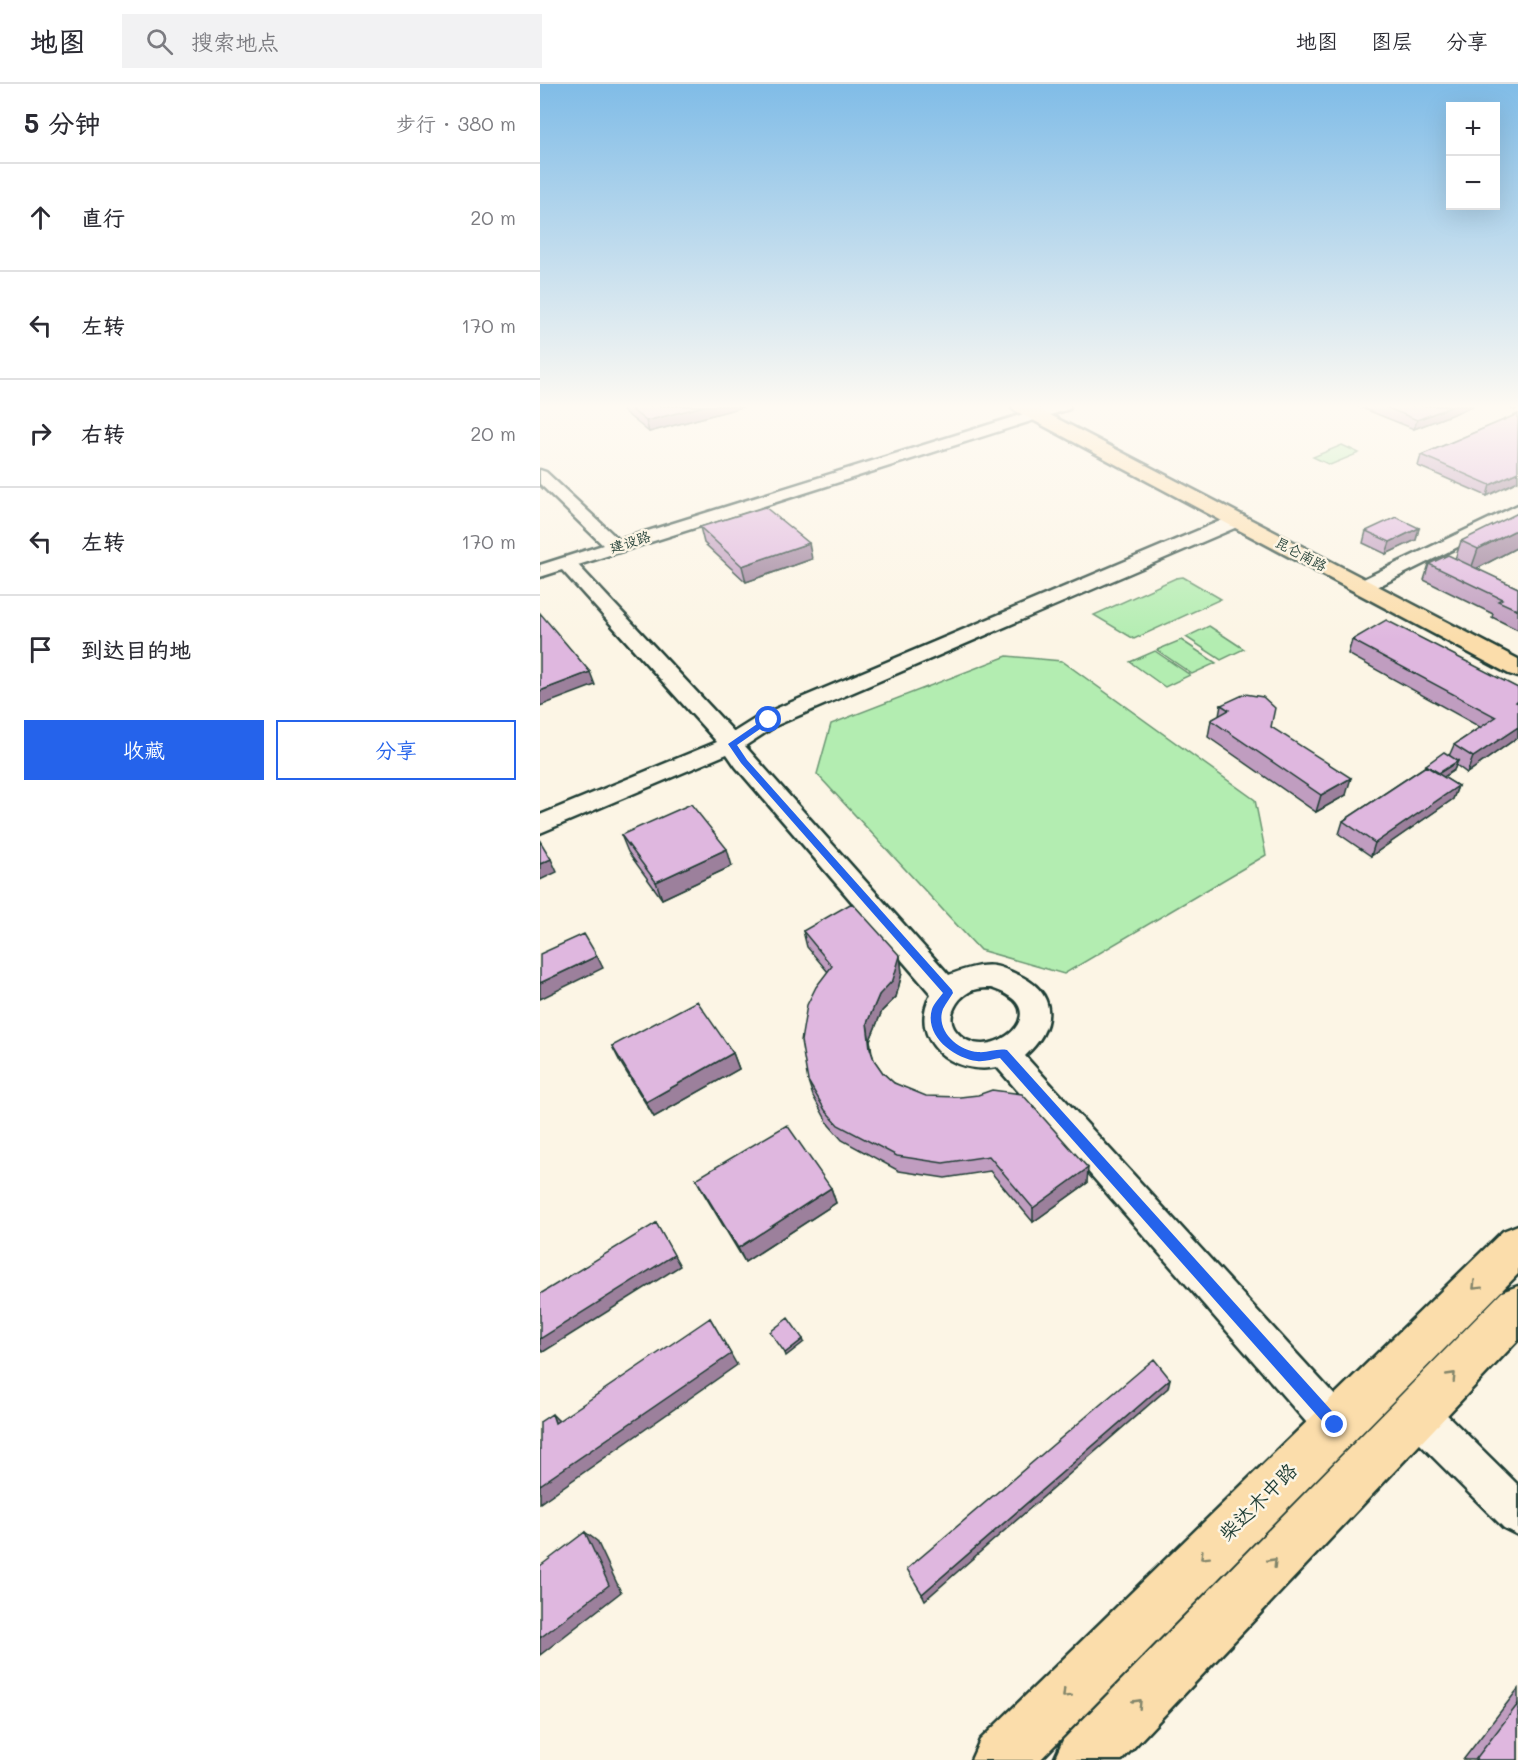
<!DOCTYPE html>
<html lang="zh">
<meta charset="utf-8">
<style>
:root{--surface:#fff;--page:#f2f2f3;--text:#2b2b33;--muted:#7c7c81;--line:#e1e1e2;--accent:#2563eb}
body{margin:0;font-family:Mali,"LXGW WenKai TC",sans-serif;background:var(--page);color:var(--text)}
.controls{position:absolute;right:18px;top:18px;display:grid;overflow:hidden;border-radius:0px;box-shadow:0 6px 24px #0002}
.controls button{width:54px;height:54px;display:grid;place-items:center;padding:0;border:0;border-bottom:2px solid var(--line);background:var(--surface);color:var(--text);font:30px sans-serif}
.stop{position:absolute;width:18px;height:18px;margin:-14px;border:4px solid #2563eb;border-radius:50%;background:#fff}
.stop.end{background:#2563eb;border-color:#fff;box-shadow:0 2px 6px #0008}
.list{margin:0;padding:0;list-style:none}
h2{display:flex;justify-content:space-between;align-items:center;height:78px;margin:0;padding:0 24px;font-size:26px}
h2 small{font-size:20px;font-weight:400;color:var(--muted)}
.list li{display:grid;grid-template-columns:39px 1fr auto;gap:18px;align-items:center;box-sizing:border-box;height:108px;padding:0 24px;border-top:2px solid var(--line)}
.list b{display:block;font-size:22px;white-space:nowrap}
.list em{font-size:20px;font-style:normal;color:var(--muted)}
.actions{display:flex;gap:12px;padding:18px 24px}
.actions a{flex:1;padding:14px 0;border:2px solid var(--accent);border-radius:0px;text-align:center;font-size:21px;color:var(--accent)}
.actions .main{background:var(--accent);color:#fff}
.icon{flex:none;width:33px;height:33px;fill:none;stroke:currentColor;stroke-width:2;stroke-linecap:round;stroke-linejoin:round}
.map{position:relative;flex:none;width:978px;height:1676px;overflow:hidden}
header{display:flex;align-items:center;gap:36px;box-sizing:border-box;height:84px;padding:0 30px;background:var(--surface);border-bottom:2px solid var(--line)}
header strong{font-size:28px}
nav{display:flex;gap:33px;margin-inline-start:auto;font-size:21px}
.search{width:420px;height:54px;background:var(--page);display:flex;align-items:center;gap:15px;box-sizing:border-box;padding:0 21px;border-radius:0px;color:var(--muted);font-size:22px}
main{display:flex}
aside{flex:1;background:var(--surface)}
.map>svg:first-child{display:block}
.green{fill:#b3edb1;stroke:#699572;stroke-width:1.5}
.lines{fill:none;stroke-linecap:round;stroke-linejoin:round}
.minor-casing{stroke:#1f3d34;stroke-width:5}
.major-casing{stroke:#1f3d34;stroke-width:5}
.minor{fill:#fcf5e5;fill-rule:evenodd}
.major{fill:#fbddab;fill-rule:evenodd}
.wall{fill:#c09dc0;stroke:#1f3d34;stroke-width:1.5}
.shaded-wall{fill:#9c809c;stroke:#1f3d34;stroke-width:1.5}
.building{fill:#dfb7df;stroke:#1f3d34;stroke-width:1.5}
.oneway{stroke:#82856a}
.route{fill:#2563eb}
.labels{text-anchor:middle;stroke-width:5;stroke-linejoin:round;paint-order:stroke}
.far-street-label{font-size:14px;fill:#1f3d34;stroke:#fcf5e5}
.near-street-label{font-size:20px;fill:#1f3d34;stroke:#fcf5e5}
</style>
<header>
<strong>地图</strong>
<div class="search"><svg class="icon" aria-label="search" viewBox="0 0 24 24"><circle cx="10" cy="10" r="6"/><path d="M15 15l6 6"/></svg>搜索地点</div>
<nav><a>地图</a><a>图层</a><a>分享</a></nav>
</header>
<main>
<aside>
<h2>5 分钟<small>步行 · 380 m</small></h2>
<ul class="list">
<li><svg class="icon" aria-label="ahead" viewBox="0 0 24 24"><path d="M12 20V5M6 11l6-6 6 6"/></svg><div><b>直行</b></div><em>20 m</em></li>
<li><svg class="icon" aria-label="left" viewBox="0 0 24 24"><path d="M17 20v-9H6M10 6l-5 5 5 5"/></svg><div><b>左转</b></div><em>170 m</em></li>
<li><svg class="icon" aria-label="right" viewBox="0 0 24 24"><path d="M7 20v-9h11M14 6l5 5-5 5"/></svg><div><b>右转</b></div><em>20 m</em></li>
<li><svg class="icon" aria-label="left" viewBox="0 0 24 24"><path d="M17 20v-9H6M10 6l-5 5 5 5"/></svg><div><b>左转</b></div><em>170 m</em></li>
<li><svg class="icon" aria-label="arrive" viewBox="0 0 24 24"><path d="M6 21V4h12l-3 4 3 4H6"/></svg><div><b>到达目的地</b></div></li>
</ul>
<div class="actions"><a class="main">收藏</a><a>分享</a></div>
</aside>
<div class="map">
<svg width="978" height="1676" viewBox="0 0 978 1676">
<rect width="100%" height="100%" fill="#fcf5e5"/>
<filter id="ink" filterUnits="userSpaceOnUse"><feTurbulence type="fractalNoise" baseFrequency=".0167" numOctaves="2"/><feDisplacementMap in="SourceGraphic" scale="12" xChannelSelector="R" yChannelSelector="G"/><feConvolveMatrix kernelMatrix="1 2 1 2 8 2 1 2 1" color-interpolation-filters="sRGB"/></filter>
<g filter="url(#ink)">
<path class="green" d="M802 361 819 369 790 381 773 373Z
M643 493 681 515 594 555 554 531 636 494Z
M669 542 704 565 681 576 646 553Z
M641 556 676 579 652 590 617 566Z
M615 567 650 591 625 603 590 578Z
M467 572 522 577 715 716 726 771 524 890 440 866 277 690 291 640Z"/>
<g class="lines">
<defs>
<path id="minor" d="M509 322H531L529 325 38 481 194 648 221 631 692 432H704L707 436 704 440 237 641 205 662 409 891C423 886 440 880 454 882 462 883 469 887 476 890 519 908 516 944 485 972L809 1327 814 1341 809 1355 795 1360 781 1355 457 983C413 992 367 956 391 910L196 683 187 670 0 749V731L177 658 22 486 0 493V481L63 461 0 400V386L6 388 79 456ZM451 904C457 906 463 908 469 912 507 935 444 983 416 947 405 934 416 915 429 908 435 904 444 904 451 904Z
M978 421V433L829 507H815L812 503 815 499Z
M877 1310 891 1315 978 1401V1451L964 1444 863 1343 858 1329 863 1315Z"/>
<path id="major" d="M471 322H493L978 575V593L969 590 474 326Z
M978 1141V1190L500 1676H431L440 1656 963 1147Z
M978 1202V1256L582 1676H514L523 1656 962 1208Z"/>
</defs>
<use href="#minor" class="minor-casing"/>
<use href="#major" class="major-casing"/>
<use href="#minor" class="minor"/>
<use href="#major" class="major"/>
</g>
<path class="wall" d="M77 322H206L109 348Z
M817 322H934L874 345Z
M963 322H978L975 326Z
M978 330 947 412 878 382 881 371Z
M160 443 272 475 206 498 164 459Z
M879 444 876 456 846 470 823 459 826 447Z
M921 457 978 463 936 485 978 504V546L952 533 953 530 884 496 889 480 915 475Z
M812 556 978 604V653L927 689 916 681 914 686 903 693 918 702 913 715 831 772 799 750 803 737 886 682V681L909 672 914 661 940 643 808 570Z
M681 621 731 643 806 711 776 728 668 653 671 636 679 632Z
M81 751 192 782 122 815 88 768Z
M263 847 360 872 362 889 356 913 342 927 330 956 332 969 334 976 343 989 354 999 547 1099 493 1138 450 1087 405 1094 359 1087 302 1056 289 1041 273 1012 268 997 288 888 267 863Z
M72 962 193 969 199 985 114 1033 80 978Z
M156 1095 291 1104 296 1119 205 1178 164 1110Z
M978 1605V1676H923Z"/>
<path class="shaded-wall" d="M164 322H206L109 348 106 337Z
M913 322H934L874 345 877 336Z
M978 388V397L947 412 950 401Z
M879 444 876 456 846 470 850 458Z
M978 445V463L930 488 938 465Z
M269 459 272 475 206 498 202 482Z
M50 588 55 601 0 622V607Z
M978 643V653L927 689 933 673Z
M918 677 914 686 896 698 899 689Z
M811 694 806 711 776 728 781 711Z
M918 702 913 715 831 772 835 759Z
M187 765 192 782 122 815 116 798Z
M11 775 17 788 0 796V780Z
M57 872 63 884 0 915V899Z
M360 872 362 889 356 913 342 927 330 956 333 980 327 939 339 911Z
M193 969 199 985 114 1033 106 1018Z
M548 1084 547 1099 493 1138V1124Z
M291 1104 296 1119 205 1178 198 1164Z
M116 1139 140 1182 3 1268 0 1265V1255Z
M170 1234 197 1281 0 1419V1401Z
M263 1255 264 1258 246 1272 245 1269Z
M630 1295 628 1304 385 1516 382 1510Z
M12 1330 23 1341 15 1339Z
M45 1448 57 1457 81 1508 0 1571V1554Z"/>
<path class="building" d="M87 322H164L106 337Z
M843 322H913L877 336Z
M978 330V388L950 401 881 371Z
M225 423 269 459 202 482 160 443Z
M978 429V445L938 465 921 457Z
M856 433 879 444 850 458 826 447Z
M908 471 978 504V526L958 517 962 515 889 480Z
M0 529 50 588 0 607Z
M846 536 978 604V616L976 618 978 619V643L933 673 914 661 956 633 812 556Z
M705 610 723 613 735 624 731 643 811 694 781 711 671 636 689 626 681 621Z
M904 668 918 677 899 689 886 681Z
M886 682 918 702 835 759 803 737Z
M151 720 187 765 116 798 81 751Z
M0 757 11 775 0 780Z
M312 819 360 872 353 896 339 911 327 939 330 964 334 976 343 989 354 999 386 1012 420 1013 438 1011 452 1006 482 1010 548 1084 493 1124 449 1072 403 1079 357 1072 298 1041 285 1026 268 997 261 957 267 921 276 903 292 882 263 847Z
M44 850 57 872 0 899V870Z
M157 917 193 969 106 1018 72 962Z
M247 1041 291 1104 198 1164 156 1095Z
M116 1139 134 1171 0 1255V1210Z
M170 1234 191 1270 0 1401V1338L12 1330 15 1339Z
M248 1234 263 1255 245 1269 230 1248Z
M614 1275 630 1295 382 1510 367 1485Z
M45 1448 69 1501 0 1554V1482Z
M978 1620V1676H935Z"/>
<defs><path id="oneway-chevron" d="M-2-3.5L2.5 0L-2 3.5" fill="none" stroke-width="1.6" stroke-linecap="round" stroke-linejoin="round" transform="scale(1.5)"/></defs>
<g class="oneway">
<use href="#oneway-chevron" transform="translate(936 1202) rotate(135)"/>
<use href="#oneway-chevron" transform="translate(912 1292) rotate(-46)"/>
<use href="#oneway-chevron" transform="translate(664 1472) rotate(135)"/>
<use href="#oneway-chevron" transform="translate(733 1478) rotate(-46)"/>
<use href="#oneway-chevron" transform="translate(526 1610) rotate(135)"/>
<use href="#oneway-chevron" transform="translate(598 1619) rotate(-46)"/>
</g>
</g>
<linearGradient id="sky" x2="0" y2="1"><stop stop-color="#80bce7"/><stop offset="0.58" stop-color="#fefaf3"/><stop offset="1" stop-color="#fefaf3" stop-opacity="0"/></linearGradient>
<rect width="978" height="556" fill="url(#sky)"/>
<path class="route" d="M226 634 233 636 197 661 207 676 412 906 413 909C410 914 406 919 403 925 395 946 418 967 438 968 448 969 457 964 467 966L800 1336 802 1341 800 1346 795 1348 790 1346 460 974C453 975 444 978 437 977 414 974 384 952 392 925 394 920 399 914 403 909L201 679 188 660Z"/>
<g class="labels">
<g class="far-street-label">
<text transform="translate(90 458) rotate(-18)" y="5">建设路</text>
<text transform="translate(761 470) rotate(28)" y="5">昆仑南路</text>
</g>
<g class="near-street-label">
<text transform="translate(718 1418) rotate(-45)" y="7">柴达木中路</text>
</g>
</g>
</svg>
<div class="controls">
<button>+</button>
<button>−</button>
</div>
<div class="stop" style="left:229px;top:636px"></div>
<div class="stop end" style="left:795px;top:1341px"></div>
</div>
</main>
